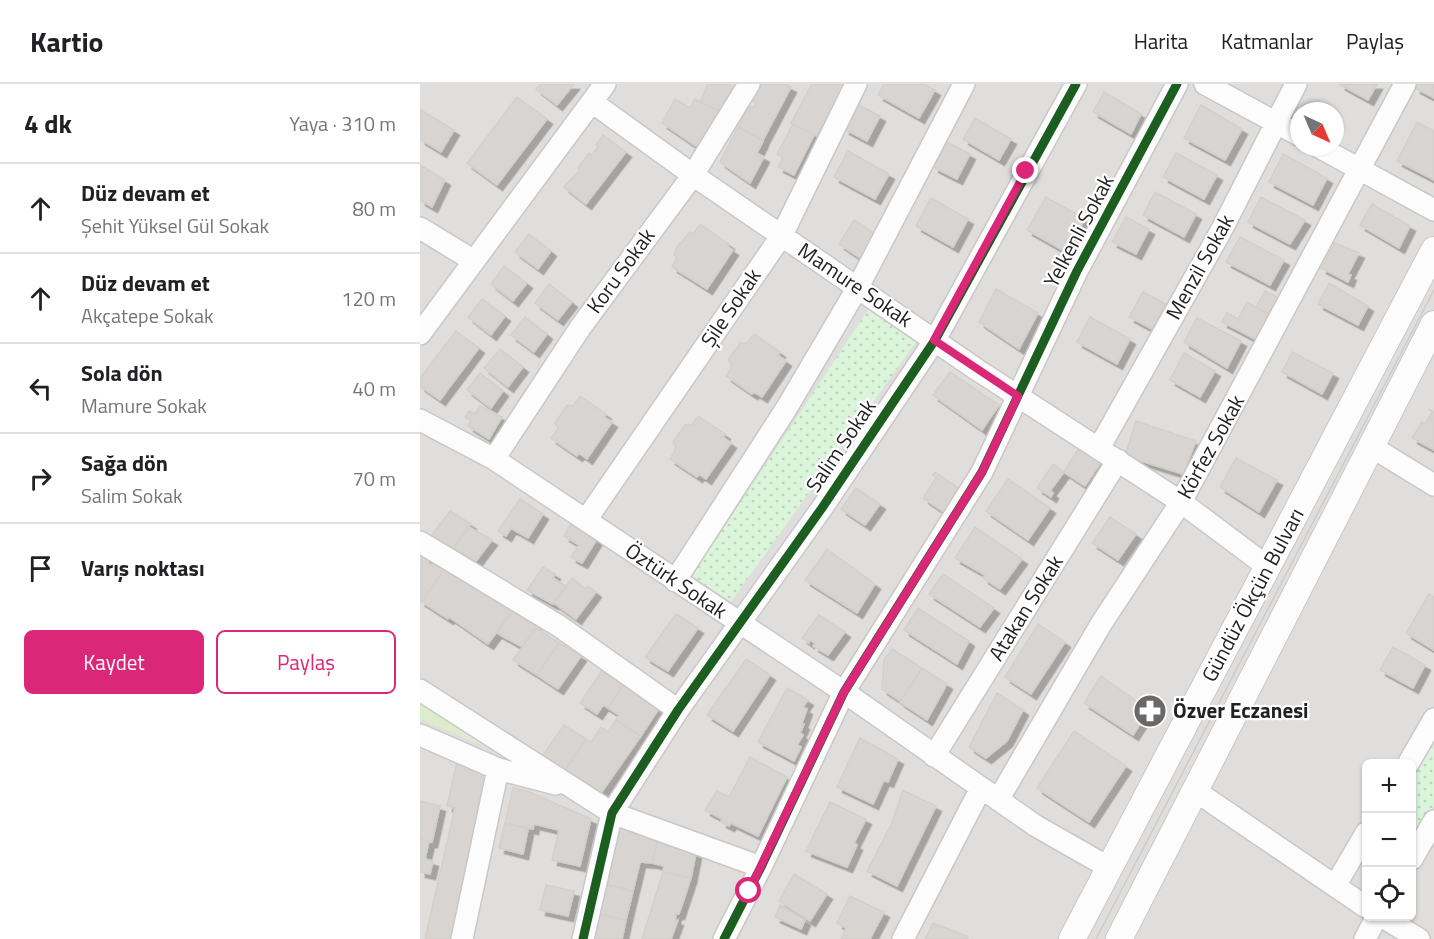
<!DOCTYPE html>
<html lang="tr">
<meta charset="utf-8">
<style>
:root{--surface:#fff;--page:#f6f6f6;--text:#202124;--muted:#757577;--line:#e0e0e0;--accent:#db2777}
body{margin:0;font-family:"Titillium Web",sans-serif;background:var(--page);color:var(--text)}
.controls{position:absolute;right:18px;bottom:18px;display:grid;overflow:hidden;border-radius:9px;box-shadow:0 2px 4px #0004}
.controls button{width:54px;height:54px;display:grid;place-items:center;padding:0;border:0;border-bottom:2px solid var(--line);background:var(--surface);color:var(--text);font:30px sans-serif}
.compass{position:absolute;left:870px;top:18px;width:54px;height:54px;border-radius:50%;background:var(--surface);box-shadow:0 2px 4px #0004;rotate:136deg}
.stop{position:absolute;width:18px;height:18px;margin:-14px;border:4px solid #db2777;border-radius:50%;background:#fff}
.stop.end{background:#db2777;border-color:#fff;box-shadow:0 2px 6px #0008}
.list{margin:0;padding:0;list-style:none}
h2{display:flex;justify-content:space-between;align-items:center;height:78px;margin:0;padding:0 24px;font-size:26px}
h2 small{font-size:20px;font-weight:400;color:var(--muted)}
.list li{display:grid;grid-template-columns:39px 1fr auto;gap:18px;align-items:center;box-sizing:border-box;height:90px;padding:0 24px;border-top:2px solid var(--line)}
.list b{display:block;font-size:22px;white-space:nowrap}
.list p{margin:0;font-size:20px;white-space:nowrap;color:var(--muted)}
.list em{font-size:20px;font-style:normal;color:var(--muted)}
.actions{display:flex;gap:12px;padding:18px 24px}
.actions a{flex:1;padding:14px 0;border:2px solid var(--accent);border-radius:9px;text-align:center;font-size:21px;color:var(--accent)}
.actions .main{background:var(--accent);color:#fff}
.icon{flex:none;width:33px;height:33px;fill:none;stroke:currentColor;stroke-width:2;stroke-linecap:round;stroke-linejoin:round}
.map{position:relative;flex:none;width:1014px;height:855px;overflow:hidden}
header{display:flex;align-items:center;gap:36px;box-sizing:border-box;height:84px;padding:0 30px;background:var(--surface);border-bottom:2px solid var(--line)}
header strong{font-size:28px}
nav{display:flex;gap:33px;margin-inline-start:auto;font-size:21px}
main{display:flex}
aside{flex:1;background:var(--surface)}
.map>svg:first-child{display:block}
.residential{fill:#dfdedc;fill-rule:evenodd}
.grass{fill:#ddeccb}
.park{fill:url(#park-dots)}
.building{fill:#d7d4d2;stroke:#d3d0cc;stroke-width:1.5;filter:url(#shadow)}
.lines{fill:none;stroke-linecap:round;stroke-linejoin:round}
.minor-casing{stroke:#c9c8c7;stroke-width:24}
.tertiary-casing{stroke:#c9c8c7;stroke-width:28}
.minor{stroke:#fdfcfc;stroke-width:21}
.tertiary{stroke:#fdfcfc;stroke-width:26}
.tram{stroke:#ccc;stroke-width:1.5}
.cycleway-casing{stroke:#fff;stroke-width:13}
.cycleway{stroke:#1b5e20;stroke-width:9}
.route{stroke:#db2777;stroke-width:8}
.labels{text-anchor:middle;stroke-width:4.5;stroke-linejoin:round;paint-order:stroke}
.street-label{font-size:21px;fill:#222;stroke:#fff}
.poi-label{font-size:21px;font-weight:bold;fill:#222;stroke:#fff;text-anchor:start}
</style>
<header>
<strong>Kartio</strong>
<nav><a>Harita</a><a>Katmanlar</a><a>Paylaş</a></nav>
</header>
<main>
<aside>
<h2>4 dk<small>Yaya · 310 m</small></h2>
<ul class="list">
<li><svg class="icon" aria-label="ahead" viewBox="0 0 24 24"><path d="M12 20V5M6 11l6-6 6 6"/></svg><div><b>Düz devam et</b><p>Şehit Yüksel Gül Sokak</p></div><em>80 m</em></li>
<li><svg class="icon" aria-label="ahead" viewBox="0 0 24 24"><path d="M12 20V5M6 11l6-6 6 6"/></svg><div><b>Düz devam et</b><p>Akçatepe Sokak</p></div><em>120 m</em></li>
<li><svg class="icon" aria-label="left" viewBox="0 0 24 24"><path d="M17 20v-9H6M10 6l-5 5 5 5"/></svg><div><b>Sola dön</b><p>Mamure Sokak</p></div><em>40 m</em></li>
<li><svg class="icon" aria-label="right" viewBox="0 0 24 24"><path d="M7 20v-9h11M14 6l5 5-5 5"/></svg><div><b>Sağa dön</b><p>Salim Sokak</p></div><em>70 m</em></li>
<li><svg class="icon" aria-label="arrive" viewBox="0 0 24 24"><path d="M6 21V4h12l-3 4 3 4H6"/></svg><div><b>Varış noktası</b></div></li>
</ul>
<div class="actions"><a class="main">Kaydet</a><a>Paylaş</a></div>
</aside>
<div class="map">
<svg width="1014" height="855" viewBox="0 0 1014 855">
<defs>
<pattern id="park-dots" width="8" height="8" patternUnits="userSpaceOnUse" patternTransform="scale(1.5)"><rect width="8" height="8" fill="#daf5da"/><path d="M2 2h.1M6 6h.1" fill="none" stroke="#bbd2bb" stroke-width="1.8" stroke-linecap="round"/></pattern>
<filter id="shadow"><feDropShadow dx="5.5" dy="5.5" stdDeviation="0" flood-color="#0004"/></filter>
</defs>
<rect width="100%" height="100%" fill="#f0eeeb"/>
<path class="residential" d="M0 0H1014V855H0ZM879 27H915V63H879ZM946 680H992V832H946Z"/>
<path class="grass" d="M0 616 67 656 64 662 0 635Z"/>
<path class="park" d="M450 223 498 255 311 518 272 492Z
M1014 650V722L992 759V688Z"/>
<path class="building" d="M121 0H154L137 21 116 5Z
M288 0H308L316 4 303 29 280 18Z
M341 0H365L371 3 343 56 318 43 329 22 334 23 336 19 332 17Z
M392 0H425L397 52 371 39Z
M464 0H504L515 6 499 34 458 11Z
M919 0H957L948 16Z
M997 0H1014V14L995 4Z
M684 8 721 30 711 50 673 28Z
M97 13 127 35 77 101 47 79Z
M255 15 270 24 275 15 303 29 283 67 242 39Z
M437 20 460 32 447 57 424 45Z
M781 21 822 45 805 76 764 54Z
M1 26 34 46 21 68 0 55Z
M555 34 591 55 579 76 543 55Z
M997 38 1014 47V96L977 77Z
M373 40 394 51 374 91 358 83 363 74 357 70Z
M318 43 343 57 337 69 344 73 330 99 300 78Z
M183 51 206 68 166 120 144 103 160 86 158 84 169 69 171 71 178 63 176 61Z
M527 58 550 70 537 95 513 83Z
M428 67 469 90 455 115 414 93Z
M756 69 797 91 784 115 743 93Z
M863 70 907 94 893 121 849 98Z
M0 81 25 96 12 123 0 116Z
M735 108 776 130 764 153 723 131Z
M626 113 665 135 646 168 607 146Z
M841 113 885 136 870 160 828 138Z
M511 114 548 135 533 163 496 142Z
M952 120 990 142 979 164 940 141Z
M706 133 729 145 716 170 692 158Z
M434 136 454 149 440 174 419 160Z
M280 140 309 160 307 162 313 166 287 205 252 183 257 173 254 171 257 163 270 148 273 150Z
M109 150 131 167 118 185 95 168Z
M820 153 864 176 850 201 806 178Z
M915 159 939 169 928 190 931 191 928 198 901 184Z
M84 182 107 199 93 217 71 200Z
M909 199 948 222 938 241 898 220Z
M129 200 152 218 138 236 115 219Z
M576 205 618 229 599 265 559 238Z
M845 207 859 214 850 231 836 223Z
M723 208 746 220 732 245 709 233Z
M62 215 85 232 71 251 48 233Z
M827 218 850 231 837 256 802 238 807 229 818 235Z
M105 233 127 250 114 268 91 251Z
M670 233 710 255 697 280 657 258Z
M777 234 821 257 807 284 764 258Z
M36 247 59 264 20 316 0 302V294Z
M334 250 360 268 358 271 366 277 342 313 334 308 332 310 306 292 312 282 308 276 320 259H327Z
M80 265 103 283 88 303 64 284Z
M872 268 913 289 902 310 862 288Z
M764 269 795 287 780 313 750 296Z
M530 288 579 321 562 346 513 311Z
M60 289 83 307 71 324 47 306Z
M160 312 186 330 184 333 192 338 167 375 159 369 157 372 131 354 138 345 135 339 147 321 153 322Z
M60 322 82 333 69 355 48 342 51 336 45 333 49 327 55 330Z
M1009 325 1014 328V366L992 354 1002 338 1005 340 1012 328Z
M278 332 305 350 303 353 311 359 286 395 279 390 277 393 250 375 256 364 253 358 265 341H272Z
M716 337 776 357 763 390 705 372Z
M660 362 681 378 665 402 644 388Z
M816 374 857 396 839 428 800 403Z
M633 380 644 388 630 407 633 409 631 413 617 404Z
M515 388 540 405 524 428 503 414 516 394 513 391Z
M588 395 630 424 608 456 566 427Z
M436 404 460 420 445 441 421 425Z
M100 415 123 430 108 454 91 444 86 452 78 447Z
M30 427 51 440 33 465 11 452Z
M690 433 716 450 698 476 672 459Z
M151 440 177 455 162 479 151 473 159 461 144 452Z
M49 443 72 456 56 477 33 464Z
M555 443 602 475 580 505 563 494 565 491 535 474Z
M407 465 455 500 437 529 385 496Z
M2 471 10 476 8 479 12 482 13 478 24 485 2 518 0 517Z
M123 483 135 490 133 494 146 502 133 520 107 506Z
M24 485 91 528 68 560 29 533 28 535 2 518Z
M523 490 574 524 560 543 509 510Z
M152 494 166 505 168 502 176 508 156 535 134 519Z
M1009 510 1014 513V566L986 549Z
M498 524 549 557 537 580 484 546Z
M92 528 117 542 102 563 77 549Z
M256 530 278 544 248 587 225 573Z
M399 531 425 548 408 571 393 562 395 559 390 556 389 559 382 554Z
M618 540 645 558 611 610 585 593Z
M116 544 139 559 117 591 93 576Z
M139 559 161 572 138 605 117 591Z
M973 563 1005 581 993 604 960 586Z
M472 565 502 584 480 617 462 605 464 576Z
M326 575 350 591 313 647 287 631Z
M502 584 527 600 507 636 480 618Z
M182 586 204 600 188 624 183 621 177 630 160 619Z
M681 592 729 626 713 651 664 619Z
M204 600 240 623 221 652 196 636 199 631 188 624Z
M367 604 388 616 383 623 387 625 382 639 384 640 380 649 383 651 377 661 381 663 374 677 338 658Z
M577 609 603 626 587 657 566 674 549 663Z
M196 636 221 652 181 709 143 689 166 655 171 658 181 643 188 648Z
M144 641 166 655 143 689 121 674Z
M654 647 706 682 669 738 617 704Z
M440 654 478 675 468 698 464 696 453 720 417 703Z
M330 673 367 693 338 752 311 739 309 742 301 738 302 735 285 726 297 707 309 713Z
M37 677 72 692 34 855H5L35 724 27 722Z
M93 704 107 707 171 735 160 782 132 776 139 746 114 740 113 745 85 739Z
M483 706 516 722 477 802 447 787 472 739Z
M0 717 20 722 12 758 0 755Z
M410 718 446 735 434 759 437 761 427 783 386 767Z
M85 739 108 745 103 770 79 764Z
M199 740 238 754 232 779 220 778 213 807 185 800Z
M238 754 276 769 271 794 243 788 244 782 232 779Z
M0 755 9 757 5 775 13 777 10 790 0 788Z
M243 788 271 794 259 830H256L255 837 258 836 251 855H222Z
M374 790 407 810 390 837 359 817Z
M185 800 213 807 206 836 178 830Z
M126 801 154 807 148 832 120 826Z
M430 812 464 828 450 855H421L426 844 417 839Z
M360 821 385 836 381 845 355 833Z
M178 830 206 836 202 855H173Z
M513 839 547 852 546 855H505Z"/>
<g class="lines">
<defs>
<path id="minor" d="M785 0 879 51
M172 18 273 91 556 285 761 418 848 483
M899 63 1014 126
M0 144 54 177
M0 250 185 0
M0 336 74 375 424 608 616 742 688 783
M952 363 1014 401
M679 364 801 147 876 0
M74 375 160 244 273 91 329 0
M166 436 362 151 436 0
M0 458 139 542 258 626
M255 497 366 325 438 203 544 0
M0 606 192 729 341 783
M0 651 78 685 136 700
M514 672 698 376
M988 680 1014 635
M777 708 946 823
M578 716 681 540 761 418 985 0
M992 775 1014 737
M915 802 946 749
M961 832 999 855
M42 855 78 685
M163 855 192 729 258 626 402 424 515 256 656 0
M304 855 341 783 424 608 562 388 657 187 757 0
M483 855 561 704
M945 855 957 832"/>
<path id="tertiary" d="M652 855 1014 166
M699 855 1014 240"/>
</defs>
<use href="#minor" class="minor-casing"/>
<use href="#tertiary" class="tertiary-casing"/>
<use href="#minor" class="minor"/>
<use href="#tertiary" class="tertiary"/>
<path class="tram" d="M676 855 1014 206"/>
<defs>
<path id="cycleway" d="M163 855 192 729 258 626 402 424 515 256 656 0
M304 855 341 783 424 608 562 388 657 187 757 0"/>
</defs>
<use href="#cycleway" class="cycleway-casing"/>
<use href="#cycleway" class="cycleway"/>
</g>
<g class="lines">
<path class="route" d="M329 807 424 608 562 388 598 312 514 256 606 87"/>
</g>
<defs>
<symbol id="pharmacy-disc" viewBox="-11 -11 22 22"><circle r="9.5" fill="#6a6968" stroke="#fff"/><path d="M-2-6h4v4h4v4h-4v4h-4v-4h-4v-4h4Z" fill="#fff"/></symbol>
</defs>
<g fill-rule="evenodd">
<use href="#pharmacy-disc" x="711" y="608" width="38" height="38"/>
</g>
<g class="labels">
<g class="street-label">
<text transform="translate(659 147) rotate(-62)" y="7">Yelkenli Sokak</text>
<text transform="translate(780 183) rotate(-61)" y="7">Menzil Sokak</text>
<text transform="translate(201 187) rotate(-54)" y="7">Koru Sokak</text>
<text transform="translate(435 201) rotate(34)" y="7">Mamure Sokak</text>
<text transform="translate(311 224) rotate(-56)" y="7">Şile Sokak</text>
<text transform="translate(421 362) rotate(-56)" y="7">Salim Sokak</text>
<text transform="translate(791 363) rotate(-61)" y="7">Körfez Sokak</text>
<text transform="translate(256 497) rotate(34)" y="7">Öztürk Sokak</text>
<text transform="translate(833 511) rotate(-62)" y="7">Gündüz Ökçün Bulvarı</text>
<text transform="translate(606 524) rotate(-58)" y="7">Atakan Sokak</text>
</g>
<g class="poi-label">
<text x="753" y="634">Özver Eczanesi</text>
</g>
</g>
</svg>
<div class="controls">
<button>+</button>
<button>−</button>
<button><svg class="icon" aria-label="locate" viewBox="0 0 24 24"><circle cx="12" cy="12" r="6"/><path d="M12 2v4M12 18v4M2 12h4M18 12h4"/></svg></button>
</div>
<svg class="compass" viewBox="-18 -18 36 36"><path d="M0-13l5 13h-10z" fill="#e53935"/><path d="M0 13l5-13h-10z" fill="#757577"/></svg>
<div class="stop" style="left:329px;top:807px"></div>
<div class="stop end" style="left:606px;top:87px"></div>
</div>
</main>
